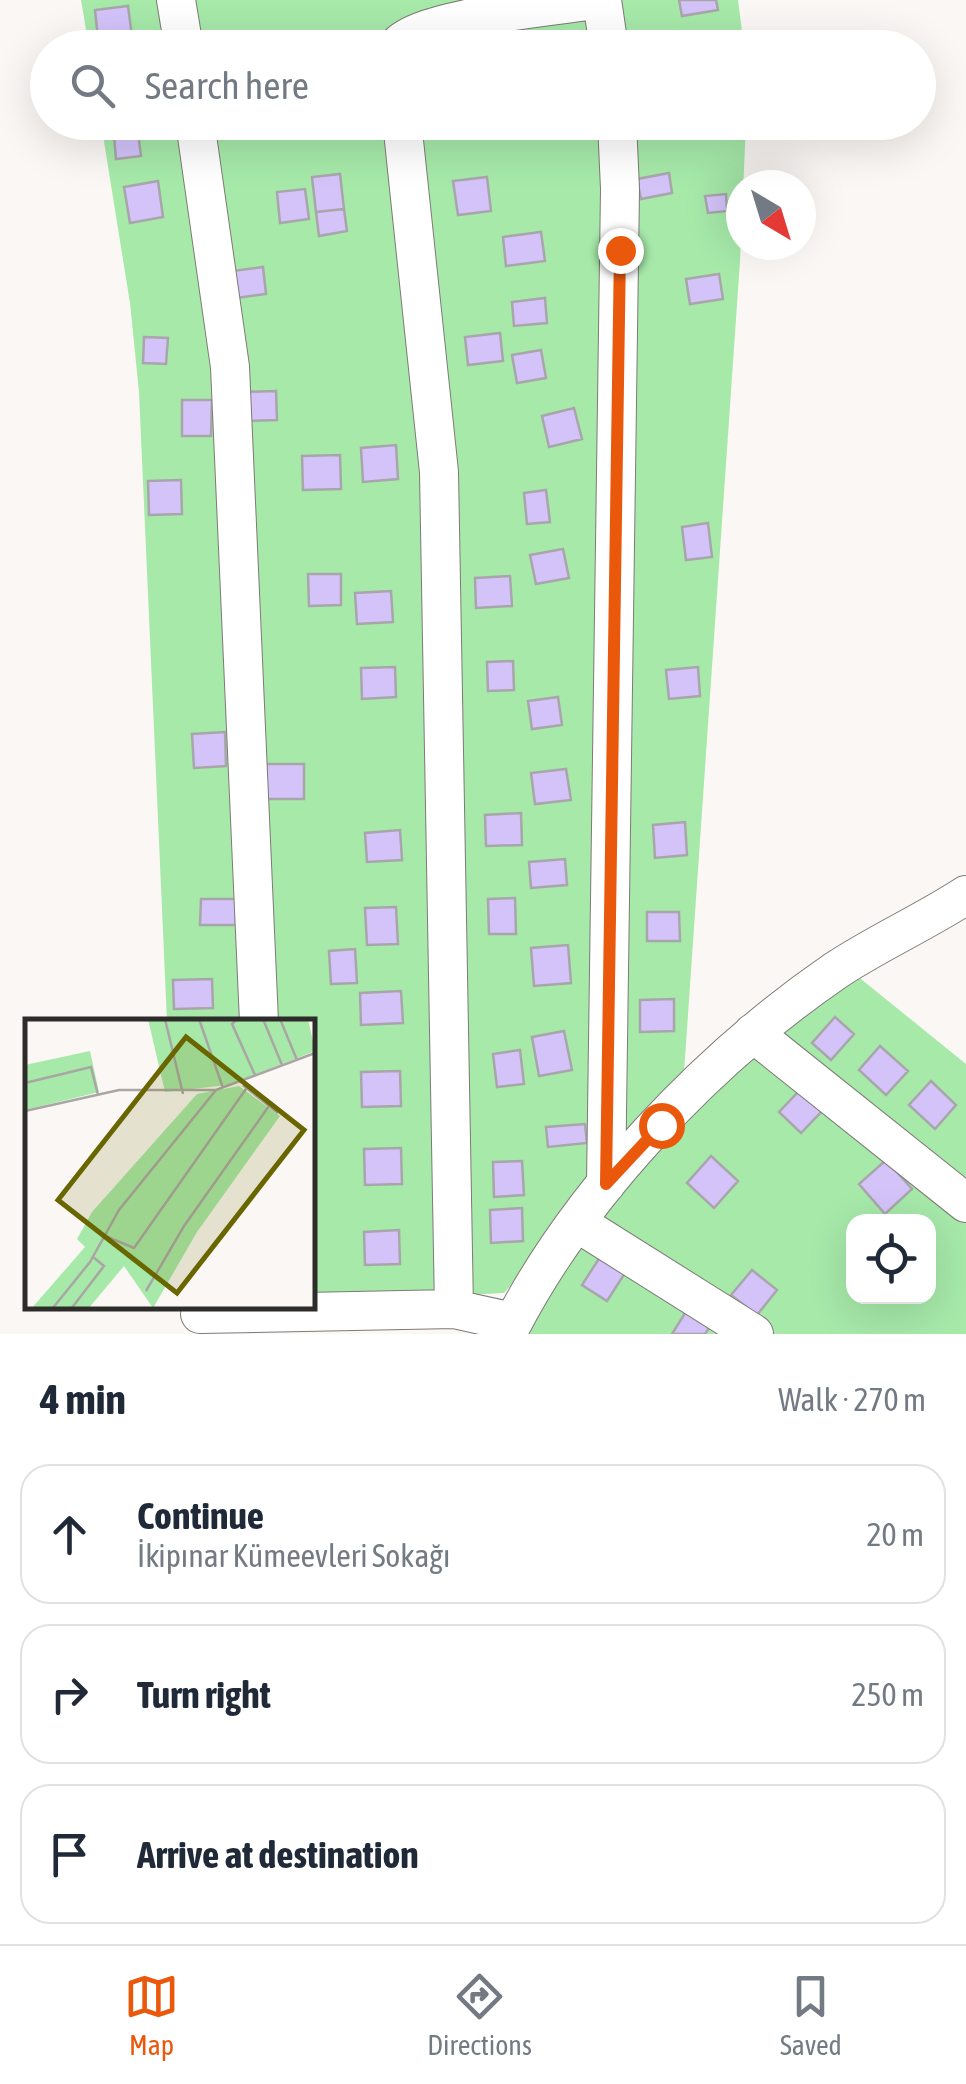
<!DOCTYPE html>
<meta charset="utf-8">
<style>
:root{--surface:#fff;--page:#f2f2f3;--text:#1f2937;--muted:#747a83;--line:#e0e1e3;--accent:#ea580c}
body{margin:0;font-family:"Asap Condensed",sans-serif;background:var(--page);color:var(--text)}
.controls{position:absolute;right:30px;bottom:30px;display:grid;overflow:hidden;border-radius:20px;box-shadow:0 10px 40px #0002}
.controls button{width:90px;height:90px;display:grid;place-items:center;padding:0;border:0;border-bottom:2px solid var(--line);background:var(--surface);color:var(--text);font:50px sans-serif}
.compass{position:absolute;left:726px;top:170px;width:90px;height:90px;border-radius:50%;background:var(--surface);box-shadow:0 10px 40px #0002;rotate:142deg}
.stop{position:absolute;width:30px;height:30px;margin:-22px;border:8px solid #ea580c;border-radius:50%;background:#fff}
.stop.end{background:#ea580c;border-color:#fff;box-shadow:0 2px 10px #0008}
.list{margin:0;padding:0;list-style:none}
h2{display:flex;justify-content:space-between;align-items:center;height:130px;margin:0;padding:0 40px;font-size:42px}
h2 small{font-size:32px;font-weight:400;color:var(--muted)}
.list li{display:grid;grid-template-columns:65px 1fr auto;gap:30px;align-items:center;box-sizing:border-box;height:140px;margin:0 20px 20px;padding:0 20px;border:2px solid var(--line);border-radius:30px}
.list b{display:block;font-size:38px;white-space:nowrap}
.list p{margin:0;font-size:32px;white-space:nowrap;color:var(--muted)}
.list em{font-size:32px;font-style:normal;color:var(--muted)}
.icon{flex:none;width:55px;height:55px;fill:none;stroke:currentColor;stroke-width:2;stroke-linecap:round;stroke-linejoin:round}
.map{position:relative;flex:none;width:966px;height:1334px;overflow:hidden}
.search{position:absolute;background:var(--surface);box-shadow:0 10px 40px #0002;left:30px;right:30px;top:30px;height:110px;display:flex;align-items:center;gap:25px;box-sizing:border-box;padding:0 35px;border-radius:55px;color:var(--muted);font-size:38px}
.sheet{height:610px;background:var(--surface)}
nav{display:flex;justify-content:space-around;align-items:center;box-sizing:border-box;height:140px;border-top:2px solid var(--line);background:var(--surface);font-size:28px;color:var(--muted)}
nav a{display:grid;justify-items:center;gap:5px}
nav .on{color:var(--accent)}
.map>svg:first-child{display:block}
.green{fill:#a6e9a9;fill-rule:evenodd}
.building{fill:#d3c3f9;stroke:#a8a6ab;stroke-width:2.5}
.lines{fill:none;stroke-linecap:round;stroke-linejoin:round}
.minor-casing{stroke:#7e7a77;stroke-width:40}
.minor{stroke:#fff;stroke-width:38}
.route{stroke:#ea580c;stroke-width:12}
.inset-road{fill:none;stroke:#a9a6a4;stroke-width:2.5}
.view{fill:#696600;fill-opacity:0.15;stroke:#696600;stroke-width:5}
.inset-edge{fill:none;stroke:#2d2c2b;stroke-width:5}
</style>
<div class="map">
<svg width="966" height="1334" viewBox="0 0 966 1334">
<rect width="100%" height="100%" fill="#fbf7f4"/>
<path class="green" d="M81 0H738L744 47H89Z
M101 123H746L740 261 683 1087 504 1293 313 1302 312 1022 167 1021 139 392 130 303Z
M856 975 966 1064V1334H521L597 1215 744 1061ZM854 1222H928V1296H854Z"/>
<path class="building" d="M679 0H716L718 10 682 16Z
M128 6 133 44 99 48 95 10Z
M516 22 521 47 484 48 480 29Z
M470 31 473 48H436L434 37Z
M337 40 338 48H302V46Z
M309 122H347L348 133 311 138Z
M445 122H483L484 128 446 133Z
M697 122H728L730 131 700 137Z
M138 133 141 156 116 159 114 136Z
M669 173 672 193 641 199 637 179Z
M340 174 344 209 316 212 312 177Z
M487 177 491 211 458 215 453 181Z
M158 181 163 217 130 223 124 187Z
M305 189 309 219 280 223 277 192Z
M726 194 727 211 708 213 705 196Z
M344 209 347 231 319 236 316 212Z
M541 232 545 261 506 266 503 237Z
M263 267 266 294 236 298 232 271Z
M719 274 723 299 690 304 686 279Z
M545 298 547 323 514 326 512 302Z
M500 333 503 361 468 365 465 337Z
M144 337 168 338 166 364 143 363Z
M541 350 546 378 517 383 512 355Z
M276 391 277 420 244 421 243 392Z
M182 400H212L211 436H182Z
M574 408 582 439 549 447 542 416Z
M396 445 398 479 363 482 361 448Z
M340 455 341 489 303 490 302 456Z
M181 480 182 514 149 515 148 481Z
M546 490 550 522 527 524 524 493Z
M708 523 712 557 686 560 682 527Z
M563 549 569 578 536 584 530 555Z
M308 574H341V605L309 606Z
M510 576 512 606 476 608 475 578Z
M391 591 393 622 357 624 355 593Z
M513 661 514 690 488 691 487 662Z
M395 667 396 697 362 699 361 668Z
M698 667 700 696 669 699 666 670Z
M558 697 562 725 532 729 528 701Z
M225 732 226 766 194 768 192 734Z
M266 764H304V799H266Z
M566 769 571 800 535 804 531 773Z
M521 813 522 845 486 846 485 815Z
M685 822 687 855 655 858 653 825Z
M400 830 402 860 367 862 365 833Z
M565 859 567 885 531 888 529 862Z
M515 898 516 934H489L488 899Z
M201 899H236V925H200Z
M396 907 398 944 367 945 365 908Z
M647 912H679L680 941H647Z
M568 945 571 983 534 986 531 948Z
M355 949 357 983 331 984 329 951Z
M212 979 213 1008 174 1009 173 980Z
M401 991 403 1023 361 1025 360 993Z
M674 999V1031L640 1032V1000Z
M835 1017 854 1034 831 1060 812 1043Z
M564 1031 572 1070 539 1076 532 1037Z
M880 1046 908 1071 886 1095 859 1070Z
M520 1050 524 1084 497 1087 493 1054Z
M400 1071 401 1106 362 1107 361 1072Z
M931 1081 956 1105 935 1129 909 1105Z
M801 1089 823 1110 801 1133 779 1112Z
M585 1124 587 1143 548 1147 546 1127Z
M401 1148 402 1184 365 1185 364 1149Z
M711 1156 738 1181 714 1208 687 1183Z
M886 1160 912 1189 885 1214 859 1184Z
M522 1161 524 1195 494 1197 493 1162Z
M522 1208 523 1241 491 1243 490 1210Z
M399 1230 400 1264 365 1265 364 1232Z
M600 1257 625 1273 607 1301 582 1285Z
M752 1270 777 1290 757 1315 731 1295Z
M687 1310 711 1325 705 1334H672Z"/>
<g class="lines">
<defs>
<path id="minor" d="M176 0 184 48
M602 0 609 48
M396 48C413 18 557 6 595 0
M195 122 230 367 259 1022
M402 122 439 472 454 1309
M753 1033 966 1203
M606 1184 620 189 617 122
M576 1222 754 1334
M200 1314 454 1309 513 1322
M507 1334C577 1195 707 1059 835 971 877 943 923 923 966 895"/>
</defs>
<use href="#minor" class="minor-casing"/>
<use href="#minor" class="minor"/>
</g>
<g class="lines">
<path class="route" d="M620 250 606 1184 661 1125"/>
</g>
<g transform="translate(25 1019)">
<rect width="290" height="290" fill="#fbf7f4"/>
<path d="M123 0H283L290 32 203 66 140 73ZM65 32 74 73 0 91V46ZM214 67 255 97 172 213 128 289 99 247 63 290H6L60 228 52 220 67 193 172 75Z" fill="#a6e9a9"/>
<path class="inset-road" d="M140 0 158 75M174 0 198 69M212 0 207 5 230 56M238 0 257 46M255 0 272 41M0 64 66 48 73 76M218 66 253 94M0 92 94 71H191L290 34M78 216 109 229 221 70M121 272 159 207 244 87M27 290 65 243 94 191 191 71M46 290 79 247 68 238"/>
<path class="view" d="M161 18 279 111 152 274 33 181Z"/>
<rect width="290" height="290" class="inset-edge"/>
</g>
</svg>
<div class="controls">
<button><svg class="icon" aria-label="locate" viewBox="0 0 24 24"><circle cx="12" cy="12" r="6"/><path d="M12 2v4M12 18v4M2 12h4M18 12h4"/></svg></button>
</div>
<svg class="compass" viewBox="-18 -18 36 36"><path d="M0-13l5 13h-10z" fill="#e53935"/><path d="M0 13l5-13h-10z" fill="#747a83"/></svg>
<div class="stop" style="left:661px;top:1125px"></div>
<div class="stop end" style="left:620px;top:250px"></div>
<div class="search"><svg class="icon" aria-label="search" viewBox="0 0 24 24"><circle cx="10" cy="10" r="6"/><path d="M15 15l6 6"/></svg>Search here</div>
</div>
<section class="sheet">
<h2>4 min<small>Walk · 270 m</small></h2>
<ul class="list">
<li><svg class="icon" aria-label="ahead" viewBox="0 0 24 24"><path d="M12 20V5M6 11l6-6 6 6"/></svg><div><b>Continue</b><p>İkipınar Kümeevleri Sokağı</p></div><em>20 m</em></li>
<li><svg class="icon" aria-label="right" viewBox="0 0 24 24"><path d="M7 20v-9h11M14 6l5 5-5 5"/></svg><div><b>Turn right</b></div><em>250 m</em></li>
<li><svg class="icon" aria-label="arrive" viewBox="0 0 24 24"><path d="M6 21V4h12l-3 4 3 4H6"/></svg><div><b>Arrive at destination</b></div></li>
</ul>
</section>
<nav>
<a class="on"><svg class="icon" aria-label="map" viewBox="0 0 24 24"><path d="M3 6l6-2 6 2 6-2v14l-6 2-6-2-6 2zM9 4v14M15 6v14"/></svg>Map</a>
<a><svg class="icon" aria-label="directions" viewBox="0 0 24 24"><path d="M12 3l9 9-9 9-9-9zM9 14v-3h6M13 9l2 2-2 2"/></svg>Directions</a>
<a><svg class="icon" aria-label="saved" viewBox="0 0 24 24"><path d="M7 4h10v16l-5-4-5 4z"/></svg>Saved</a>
</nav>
